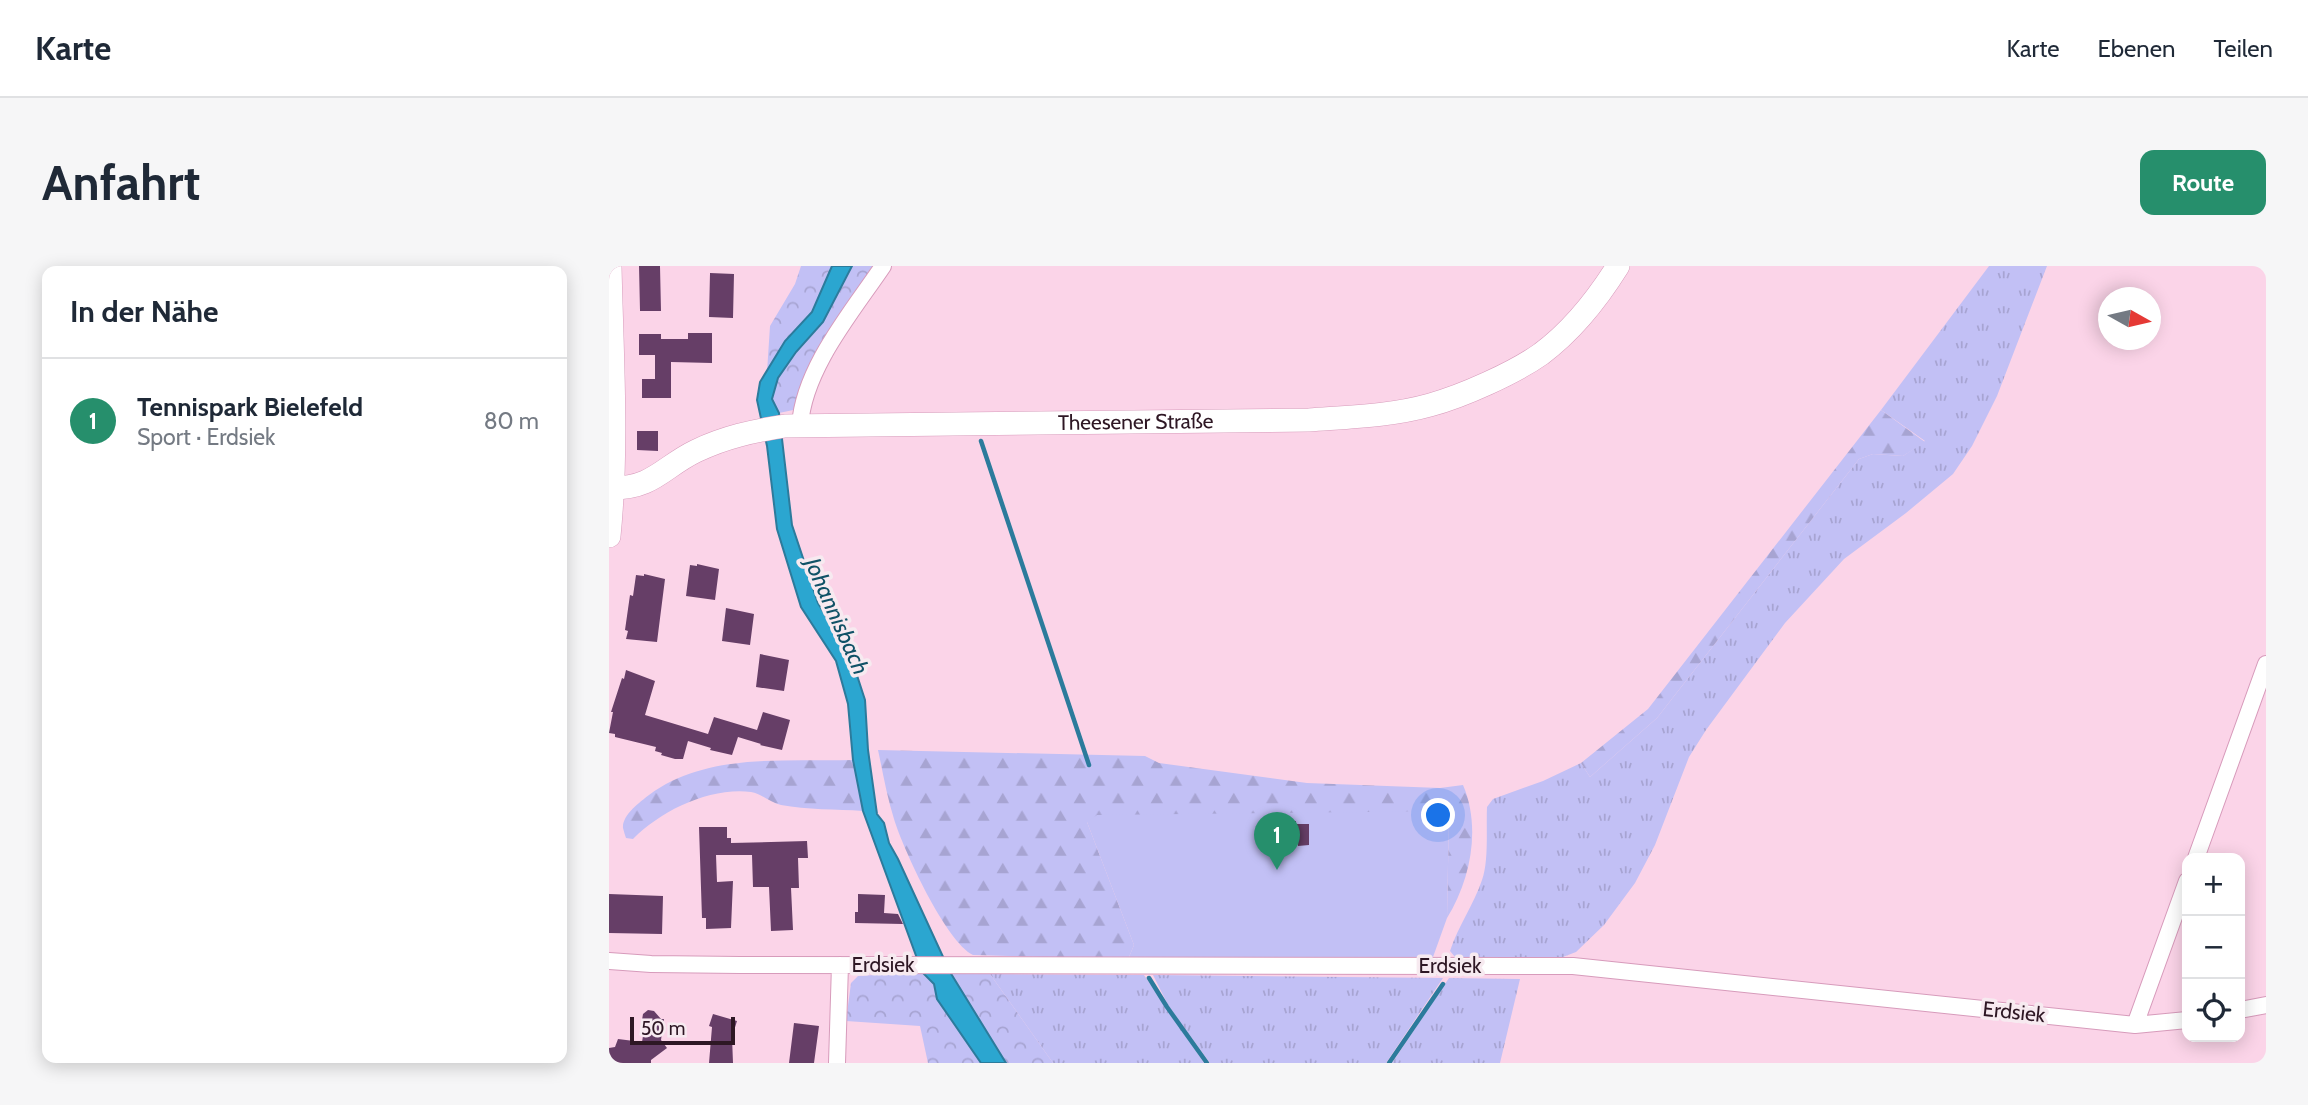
<!DOCTYPE html>
<html lang="de">
<meta charset="utf-8">
<style>
:root{--surface:#fff;--page:#f6f6f7;--text:#1f2937;--muted:#747a83;--line:#e0e1e3;--accent:#268f6c}
body{margin:0;font-family:Cabin,sans-serif;background:var(--page);color:var(--text)}
.controls{position:absolute;right:21px;bottom:21px;display:grid;overflow:hidden;border-radius:14px;box-shadow:0 4px 18px #0003}
.controls button{width:63px;height:63px;display:grid;place-items:center;padding:0;border:0;border-bottom:2px solid var(--line);background:var(--surface);color:var(--text);font:35px sans-serif}
.compass{position:absolute;left:1489px;top:21px;width:63px;height:63px;border-radius:50%;background:var(--surface);box-shadow:0 4px 18px #0003;rotate:98deg}
.scale{position:absolute;left:21px;bottom:18px;width:105px;box-sizing:border-box;padding-left:7px;border:4px solid #2e1724;border-top:0;font-size:19px;line-height:24px;white-space:nowrap;color:#2e1724;-webkit-text-stroke:5px #f7eaf0;paint-order:stroke}
.you{position:absolute;left:830px;top:550px;width:24px;height:24px;margin:-18px;border:5px solid #fff;border-radius:50%;background:#1a73e8;box-shadow:0 0 0 10px #1a73e833}
.badge{display:grid;place-items:center;width:46px;height:46px;border-radius:50%;background:var(--accent);color:#fff;font-size:23px;font-weight:700}
.pin{position:absolute;translate:-50% -58px;filter:drop-shadow(0 2px 4px #0008)}
.pin::after{content:'';position:absolute;top:37px;width:24px;height:21px;background:inherit;clip-path:polygon(0 0,100% 0,50% 100%)}
.list{margin:0;padding:0;list-style:none}
h2{display:flex;justify-content:space-between;align-items:center;height:91px;margin:0;padding:0 28px;font-size:30px}
h2 small{font-size:23px;font-weight:400;color:var(--muted)}
.list li{display:grid;grid-template-columns:46px 1fr auto;gap:21px;align-items:center;box-sizing:border-box;height:126px;padding:0 28px;border-top:2px solid var(--line)}
.list b{display:block;font-size:26px;white-space:nowrap}
.list p{margin:0;font-size:23px;white-space:nowrap;color:var(--muted)}
.list em{font-size:23px;font-style:normal;color:var(--muted)}
.icon{flex:none;width:38px;height:38px;fill:none;stroke:currentColor;stroke-width:2;stroke-linecap:round;stroke-linejoin:round}
.map{position:relative;flex:none;width:1657px;height:797px;overflow:hidden;border-radius:14px}
header{display:flex;align-items:center;gap:42px;box-sizing:border-box;height:98px;padding:0 35px;background:var(--surface);border-bottom:2px solid var(--line)}
header strong{font-size:33px}
nav{display:flex;gap:38px;margin-inline-start:auto;font-size:24px}
.intro{display:flex;align-items:center;justify-content:space-between;box-sizing:border-box;height:168px;padding:0 42px}
h1{margin:0;font-size:49px}
.button{padding:18px 32px;border-radius:14px;background:var(--accent);color:#fff;font-size:24px;font-weight:700}
main{display:flex;gap:42px;padding:0 42px}
aside{flex:1;background:var(--surface);border-radius:14px;box-shadow:0 4px 18px #0003}
.map>svg:first-child{display:block}
.grass{fill:url(#grass-tufts)}
.forest{fill:url(#forest-firs)}
.park{fill:url(#park-crowns)}
.garden{fill:#c2c0f5}
.water{fill:#2ba6d0;stroke:#2c7b9c;stroke-width:2}
.lines{fill:none;stroke-linecap:round;stroke-linejoin:round}
.stream{stroke:#2c7b9c;stroke-width:4.5}
.building{fill:#663e67}
.street-casing{stroke:#d79bbb;stroke-width:18}
.secondary-casing{stroke:#d79bbb;stroke-width:24}
.street{stroke:#fff;stroke-width:16}
.secondary{stroke:#fff;stroke-width:23}
.labels{text-anchor:middle;stroke-width:7;stroke-linejoin:round;paint-order:stroke}
.street-label{font-size:21px;fill:#2e1724;stroke:#f7eaf0}
.water-label{font-size:23px;font-style:italic;fill:#105267;stroke:#f7eaf0}
</style>
<header>
<strong>Karte</strong>
<nav><a>Karte</a><a>Ebenen</a><a>Teilen</a></nav>
</header>
<div class="intro"><h1>Anfahrt</h1><a class="button">Route</a></div>
<main>
<aside>
<h2>In der Nähe<small></small></h2>
<ul class="list">
<li><span class="badge">1</span><div><b>Tennispark Bielefeld</b><p>Sport · Erdsiek</p></div><em>80 m</em></li>
</ul>
</aside>
<div class="map">
<svg width="1657" height="797" viewBox="0 0 1657 797">
<defs>
<pattern id="grass-tufts" width="24" height="20" patternUnits="userSpaceOnUse" patternTransform="scale(1.75)"><rect width="24" height="20" fill="#c2c0f5"/><path d="M3 7l-1-3M5 7V3M7 7l1-3M15 17l-1-3M17 17v-4M19 17l1-3" fill="none" stroke="#a7a4d2"/></pattern>
<pattern id="forest-firs" width="22" height="20" patternUnits="userSpaceOnUse" patternTransform="scale(1.75)"><rect width="22" height="20" fill="#c2c0f5"/><path d="M5 1l3.5 6h-7zM16 11l3.5 6h-7z" fill="#a7a4d2"/></pattern>
<pattern id="park-crowns" width="20" height="18" patternUnits="userSpaceOnUse" patternTransform="scale(1.75)"><rect width="20" height="18" fill="#c2c0f5"/><path d="M2 6a3 3 0 1 1 6 0M12 15a3 3 0 1 1 6 0" fill="none" stroke="#a7a4d2"/></pattern>
</defs>
<rect width="100%" height="100%" fill="#fbd4e8"/>
<path class="grass" d="M1380 0H1438L1388 130 1363 180 1344 208 1297 247 1235 293 1176 357 1097 464 1080 491 1046 579 1026 617 995 659 967 686 954 691H846L841 685C849 660 865 638 873 614 880 595 877 562 878 541L884 533 934 515 972 497 981 511 1048 452 1250 193 1264 188 1294 190 1316 175 1272 144Z
M381 708 535 709 595 797H444Z
M544 709 834 712 777 797H601L559 739Z
M840 712 911 713 891 797H783Z"/>
<path class="forest" d="M1272 144 1316 176 1294 190 1264 188 1250 193 1048 452 981 511 972 497 1039 443Z
M269 484 536 490 550 497 698 517 831 522 854 519C872 561 862 613 838 652L840 546 478 556 525 679 520 691 497 693 364 689C337 676 294 583 285 553 278 531 274 507 269 484Z
M244 494 254 545C227 543 198 544 172 539 162 537 153 528 142 526 101 521 53 544 24 573L17 572C16 569 15 566 14 562 13 549 31 536 40 529 98 486 176 496 244 494Z"/>
<path class="park" d="M192 0H223L203 46 176 75 158 106 161 60 186 18Z
M243 0H265L189 143 170 147 163 133 169 112Z
M313 706 325 718 328 733 372 797H319L311 760 237 755 242 717 249 710Z
M341 706 381 708 444 797H397Z"/>
<path class="garden" d="M840 545 838 652 824 691H520L525 679 478 556 488 549Z"/>
<path class="water" d="M223 0H243L214 56 187 86 169 112 163 133 170 147 183 259 209 337 242 391 256 434 259 484 268 548 275 557 280 577 289 593 341 706 397 797H372L328 733 325 718 313 706 254 545 244 494 239 438 227 395 192 341 168 263 158 180 148 134 151 116 176 75 203 46Z"/>
<g class="lines">
<path class="stream" d="M372 175 480 499
M540 712 558 741 598 797
M780 797 834 718"/>
</g>
<path class="building" d="M30 0H51L52 45H31Z
M101 7 125 8 124 52 100 51Z
M79 67H103V97L62 96V132H33V113H46V89H30V68H52V73H79Z
M28 165H49V185L28 184Z
M88 298 110 303 106 334 77 330 81 299 88 300Z
M35 308 56 313 48 376 17 373 19 365 16 364 21 329 24 330 27 309 35 310Z
M117 342 145 348 141 379 113 375Z
M151 388 180 394 175 425 147 421Z
M17 404 46 415 36 449 99 468 105 451 148 464 154 446 181 454 173 484 151 479 152 478 129 471 123 489 101 484 102 482 79 475 74 493H66L52 489 53 487 46 485 47 481 6 471V468L0 467 4 446H2L13 412 15 413Z
M654 555H687V558H700V579L689 580V572H684V569L655 570Z
M90 561H118V572H122V577L198 575 199 592H189L190 622H182L184 664 162 665 160 621H144L143 589H107L108 616 124 615 122 662 97 663V652H93Z
M0 628 54 630 53 668 0 667Z
M249 628 276 629 275 647 289 648 294 658 246 657V646H249Z
M39 744 45 745 52 753H55L52 774 58 782 42 794V797H0V782L6 781 9 773 33 776 36 758 33 754 34 748Z
M104 748 128 755 123 771 124 797H100L103 761 100 760Z
M185 757 210 760 205 797H180Z"/>
<g class="lines">
<defs>
<path id="street" d="M191 159C195 102 243 46 274 0
M1587 592 1657 398
M0 695 42 698 131 699 964 700 1526 759 1578 754
M1631 744 1657 739
M1526 759 1578 615
M228 797 231 699"/>
<g id="secondary">
<path id="s1" d="M4 222C44 222 54 201 87 185 116 171 144 165 176 160L700 154C740 151 782 150 821 139 854 130 905 107 932 88 963 65 989 32 1009 0"/>
<path d="M0 270C9 180 3 91 1 0"/>
</g>
</defs>
<use href="#street" class="street-casing"/>
<use href="#secondary" class="secondary-casing"/>
<use href="#street" class="street"/>
<use href="#secondary" class="secondary"/>
</g>
<g class="labels">
<g class="street-label">
<text dy="7" stroke="none"><textPath href="#s1" startOffset="536">Theesener Straße</textPath></text>
<text x="274" y="706">Erdsiek</text>
<text x="841" y="707">Erdsiek</text>
<text transform="translate(1405 746) rotate(6)" y="7">Erdsiek</text>
</g>
<g class="water-label">
<text transform="translate(228 350) rotate(66)" y="8">Johannisbach</text>
</g>
</g>
</svg>
<div class="controls">
<button>+</button>
<button>−</button>
<button><svg class="icon" aria-label="locate" viewBox="0 0 24 24"><circle cx="12" cy="12" r="6"/><path d="M12 2v4M12 18v4M2 12h4M18 12h4"/></svg></button>
</div>
<svg class="compass" viewBox="-18 -18 36 36"><path d="M0-13l5 13h-10z" fill="#e53935"/><path d="M0 13l5-13h-10z" fill="#747a83"/></svg>
<div class="scale">50 m</div>
<div class="you"></div>
<div class="pin badge" style="left:668px;top:604px">1</div>
</div>
</main>
